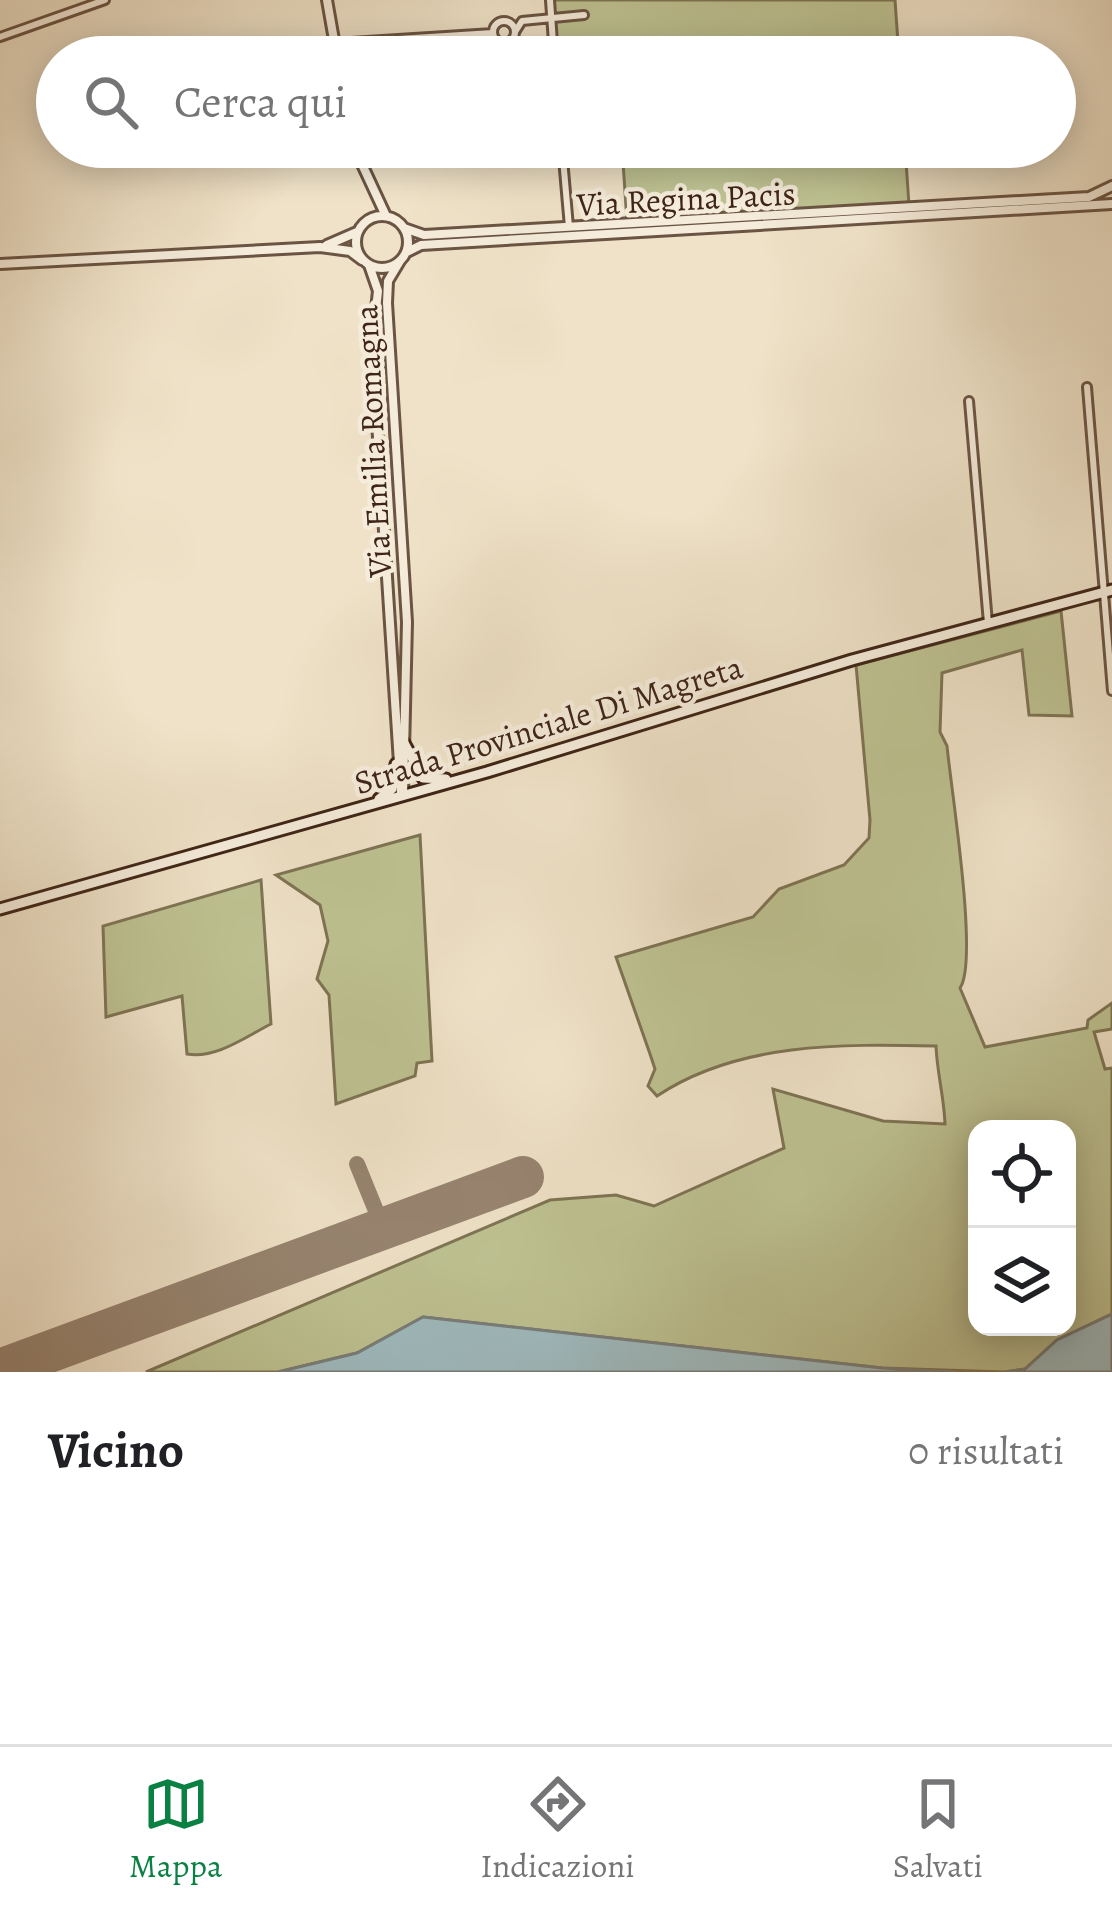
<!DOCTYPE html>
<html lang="it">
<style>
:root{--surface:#fff;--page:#f6f6f6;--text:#202124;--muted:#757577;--line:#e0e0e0;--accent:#0b8043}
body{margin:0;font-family:Alegreya,serif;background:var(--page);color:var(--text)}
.controls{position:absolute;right:36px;bottom:36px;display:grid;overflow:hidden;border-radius:24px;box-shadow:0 6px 30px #0003}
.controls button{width:108px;height:108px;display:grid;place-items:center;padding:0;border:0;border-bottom:3px solid var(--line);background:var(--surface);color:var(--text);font:60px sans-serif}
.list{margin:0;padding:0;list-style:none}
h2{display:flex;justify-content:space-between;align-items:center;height:156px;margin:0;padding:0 48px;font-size:51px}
h2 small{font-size:39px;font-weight:400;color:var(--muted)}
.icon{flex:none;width:66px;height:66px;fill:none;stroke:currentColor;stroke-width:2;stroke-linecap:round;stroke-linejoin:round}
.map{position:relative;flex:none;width:1112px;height:1372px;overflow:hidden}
.search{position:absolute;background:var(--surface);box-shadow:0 6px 30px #0003;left:36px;right:36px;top:36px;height:132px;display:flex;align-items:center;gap:30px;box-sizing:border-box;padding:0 42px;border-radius:66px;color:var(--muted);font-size:45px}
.sheet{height:372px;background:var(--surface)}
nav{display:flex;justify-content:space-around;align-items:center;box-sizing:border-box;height:168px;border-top:3px solid var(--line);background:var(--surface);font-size:33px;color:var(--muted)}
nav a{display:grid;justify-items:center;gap:6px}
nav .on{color:var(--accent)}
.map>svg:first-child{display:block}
.green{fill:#bec292;stroke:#7e7454;stroke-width:3;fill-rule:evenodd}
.water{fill:#9fbbc0;stroke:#797f7c;stroke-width:3}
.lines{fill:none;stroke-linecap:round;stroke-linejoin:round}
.taxiway{stroke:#978470;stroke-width:16}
.runway{stroke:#978470;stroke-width:42}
.minor-casing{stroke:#6b5443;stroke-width:12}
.tertiary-casing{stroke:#6b5443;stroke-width:14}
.secondary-casing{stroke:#3f2517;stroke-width:15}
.minor{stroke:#f5ecdb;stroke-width:6}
.tertiary{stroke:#f5ecdb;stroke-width:8}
.secondary{stroke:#f5ecdb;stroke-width:9}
.labels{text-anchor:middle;stroke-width:9;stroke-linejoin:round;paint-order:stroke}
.street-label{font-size:33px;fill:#3f2517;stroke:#f5ecdb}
</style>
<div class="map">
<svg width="1112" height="1372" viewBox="0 0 1112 1372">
<rect width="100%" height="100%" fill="#efe2c8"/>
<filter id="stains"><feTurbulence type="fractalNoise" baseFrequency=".00167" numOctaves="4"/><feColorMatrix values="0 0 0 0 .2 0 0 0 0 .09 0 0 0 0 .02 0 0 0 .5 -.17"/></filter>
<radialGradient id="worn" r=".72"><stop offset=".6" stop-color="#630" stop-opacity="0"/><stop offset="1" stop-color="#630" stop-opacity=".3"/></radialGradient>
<path class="green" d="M546 0H895L899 57H551Z
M622 147H905L909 205 896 211 755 221 741 214 627 222Z
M1061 611 1072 716 1029 715 1022 650 942 673 940 732 947 746C951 789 979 961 960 988L985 1047 1087 1028 1088 1020 1112 1003V1029L1094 1032 1105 1069 1112 1068V1314L1057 1340 1025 1369 1005 1372 882 1368 423 1317 357 1353 278 1372H146L550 1200 616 1195 654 1206 784 1148 773 1089 883 1121 945 1124C944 1096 937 1073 936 1046 842 1044 738 1042 657 1096L648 1086 655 1069 650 1054 616 957 753 917 779 889 844 865 869 838 870 820 856 665ZM977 1129H1067V1327H977Z
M420 835 432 1061 417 1063 415 1076 336 1104 329 995 317 979 328 941 320 905 276 875Z
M261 880 271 1024C245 1037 216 1059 187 1054L182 996 106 1017 103 926Z"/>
<path class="water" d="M1112 1314V1372H1005L1025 1369 1057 1340Z
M423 1317 882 1368 951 1372H278L357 1353Z"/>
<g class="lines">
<path class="taxiway" d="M357 1164 383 1228"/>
<path class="runway" d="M0 1370 523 1177"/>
<defs>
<path id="minor" d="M550 0 554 57
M493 32a11 11 0 1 1 22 0a11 11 0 1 1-22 0Z
M515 32 522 21 584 15
M0 37 105 0
M335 43 493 33
M562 147 569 227
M1087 387 1112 691
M969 401 988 623"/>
<path id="tertiary" d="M327 0 337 57
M354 147 386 216
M356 242a26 26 0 1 1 52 0a26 26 0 1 1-52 0Z
M404 228 424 235 1089 197 1112 186
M327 245 357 232
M407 252 421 245 1112 204
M400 261 388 281 387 303 407 622 403 795
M0 264 320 247 350 251 362 260
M369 265 378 291 372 345 401 794"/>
<path id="secondary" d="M404 743 423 778 446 779
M379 799 392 789 396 764
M0 909 487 772 852 660 1112 590"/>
</defs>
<use href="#minor" class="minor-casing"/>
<use href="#tertiary" class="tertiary-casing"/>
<use href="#secondary" class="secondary-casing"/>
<use href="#minor" class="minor"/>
<use href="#tertiary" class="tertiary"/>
<use href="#secondary" class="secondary"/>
</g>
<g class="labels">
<g class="street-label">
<text transform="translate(686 198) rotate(-3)" y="12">Via Regina Pacis</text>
<text transform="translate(372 441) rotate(-93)" y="12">Via Emilia Romagna</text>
<text transform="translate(548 724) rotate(-17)" y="12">Strada Provinciale Di Magreta</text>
</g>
</g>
<rect width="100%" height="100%" filter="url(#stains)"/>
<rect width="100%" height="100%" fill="url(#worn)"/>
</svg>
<div class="controls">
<button><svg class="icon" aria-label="locate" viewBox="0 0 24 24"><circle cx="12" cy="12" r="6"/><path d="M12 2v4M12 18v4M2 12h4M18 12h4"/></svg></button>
<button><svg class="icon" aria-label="layers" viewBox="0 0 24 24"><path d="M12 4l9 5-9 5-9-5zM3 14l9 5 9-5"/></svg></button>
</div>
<div class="search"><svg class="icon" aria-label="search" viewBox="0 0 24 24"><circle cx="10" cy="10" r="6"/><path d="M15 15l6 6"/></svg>Cerca qui</div>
</div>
<section class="sheet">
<h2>Vicino<small>0 risultati</small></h2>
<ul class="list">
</ul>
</section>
<nav>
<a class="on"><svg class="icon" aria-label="map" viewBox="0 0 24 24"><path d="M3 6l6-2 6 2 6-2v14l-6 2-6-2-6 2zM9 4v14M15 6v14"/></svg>Mappa</a>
<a><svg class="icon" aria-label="directions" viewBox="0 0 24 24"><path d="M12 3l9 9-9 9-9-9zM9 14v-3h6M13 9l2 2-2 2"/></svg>Indicazioni</a>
<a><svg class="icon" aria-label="saved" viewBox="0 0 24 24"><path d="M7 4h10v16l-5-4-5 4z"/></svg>Salvati</a>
</nav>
